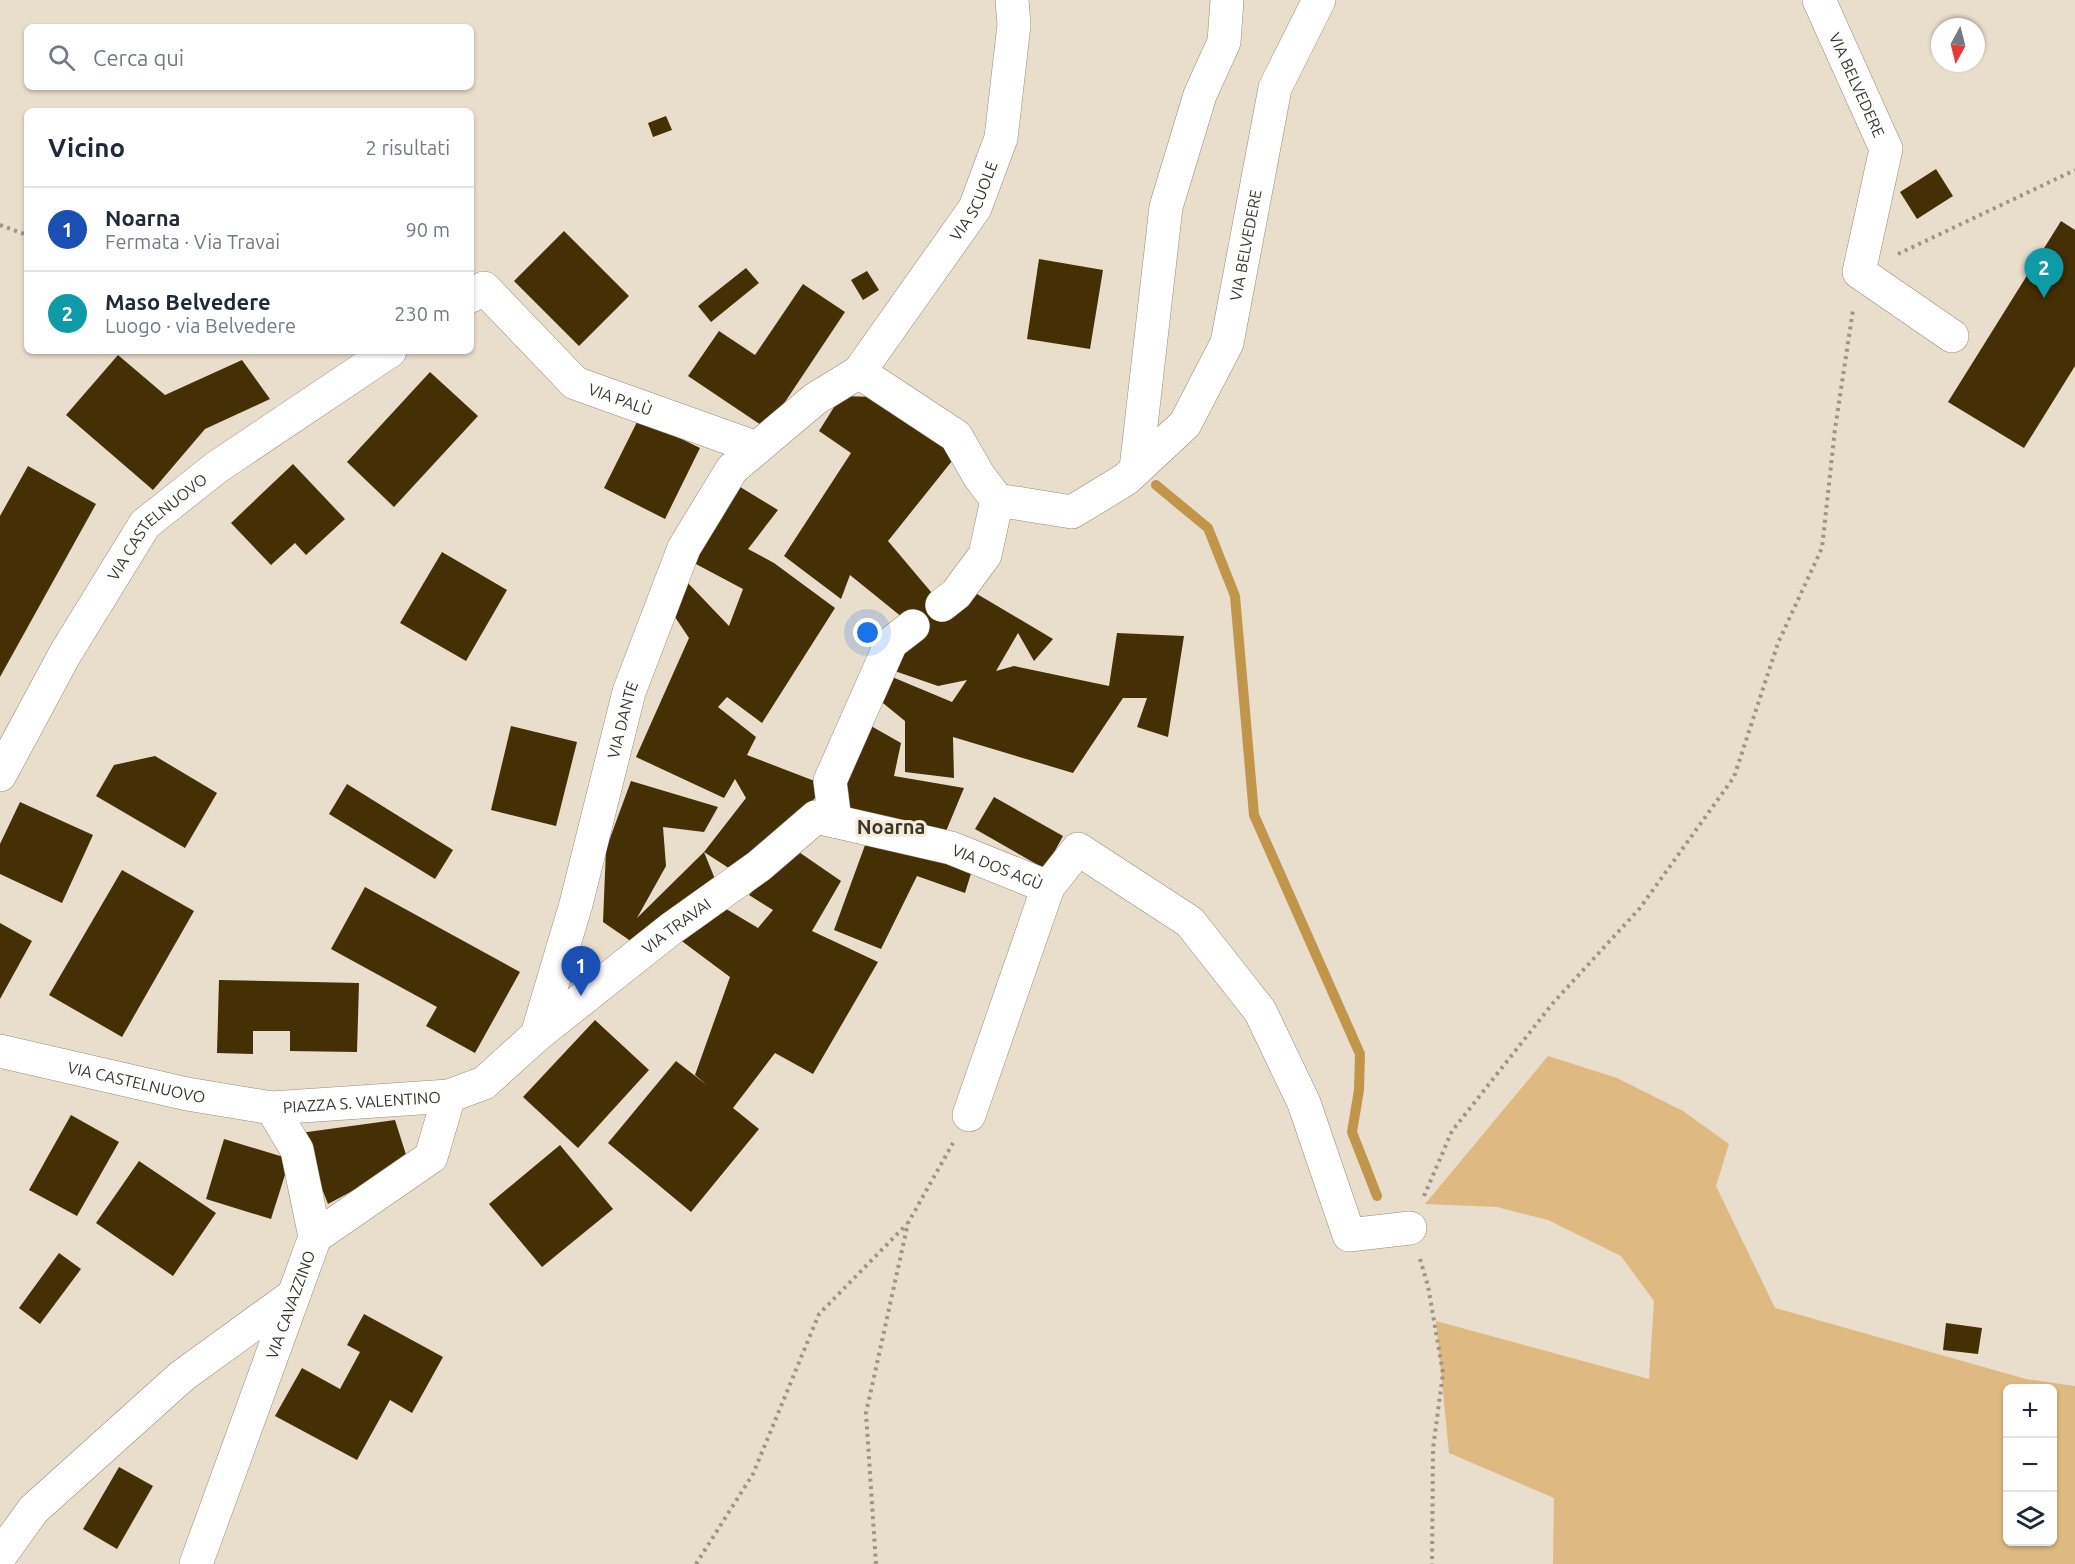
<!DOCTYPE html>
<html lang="it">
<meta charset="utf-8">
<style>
:root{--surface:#fff;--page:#f2f2f3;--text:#1f2937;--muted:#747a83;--line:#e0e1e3;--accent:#5c3fb7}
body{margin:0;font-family:Ubuntu,sans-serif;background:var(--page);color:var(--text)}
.controls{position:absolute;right:18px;bottom:18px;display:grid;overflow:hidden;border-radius:9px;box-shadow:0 2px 4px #0004}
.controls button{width:54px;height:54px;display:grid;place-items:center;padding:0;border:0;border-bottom:2px solid var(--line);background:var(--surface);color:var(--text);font:30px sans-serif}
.compass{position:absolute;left:1931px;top:18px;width:54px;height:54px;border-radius:50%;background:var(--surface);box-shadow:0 2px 4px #0004;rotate:187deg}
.you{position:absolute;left:868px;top:633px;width:21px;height:21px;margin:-15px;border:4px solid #fff;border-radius:50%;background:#1a73e8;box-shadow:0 0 0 9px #1a73e833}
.badge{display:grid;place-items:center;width:39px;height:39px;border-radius:50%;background:var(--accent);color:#fff;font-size:20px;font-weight:700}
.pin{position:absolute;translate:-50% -50px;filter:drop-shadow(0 2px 3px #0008)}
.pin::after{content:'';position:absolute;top:32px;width:21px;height:18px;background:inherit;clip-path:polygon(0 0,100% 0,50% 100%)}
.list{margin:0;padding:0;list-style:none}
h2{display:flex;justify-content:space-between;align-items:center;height:78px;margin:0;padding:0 24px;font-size:26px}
h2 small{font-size:20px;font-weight:400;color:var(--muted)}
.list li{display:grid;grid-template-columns:39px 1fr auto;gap:18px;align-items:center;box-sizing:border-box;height:84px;padding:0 24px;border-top:2px solid var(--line)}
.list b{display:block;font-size:22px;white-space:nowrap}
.list p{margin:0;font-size:20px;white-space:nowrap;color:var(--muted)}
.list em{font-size:20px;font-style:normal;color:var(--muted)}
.icon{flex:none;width:33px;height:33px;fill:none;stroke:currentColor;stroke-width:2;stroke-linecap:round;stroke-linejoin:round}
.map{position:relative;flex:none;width:2075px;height:1564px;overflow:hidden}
.search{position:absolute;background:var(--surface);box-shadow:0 2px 4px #0004;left:24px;top:24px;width:450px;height:66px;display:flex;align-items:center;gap:15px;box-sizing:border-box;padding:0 21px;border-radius:9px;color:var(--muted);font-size:22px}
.panel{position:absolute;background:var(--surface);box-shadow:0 2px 4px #0004;left:24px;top:108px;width:450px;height:246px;border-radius:9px}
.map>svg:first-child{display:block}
.green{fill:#deba82;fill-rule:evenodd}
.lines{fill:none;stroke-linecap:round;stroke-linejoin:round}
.stream{stroke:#c1954a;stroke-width:10}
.building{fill:#452f04}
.minor-casing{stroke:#978c7b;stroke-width:34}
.path{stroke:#9c9486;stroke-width:4;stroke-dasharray:3 4.5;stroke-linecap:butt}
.minor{stroke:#fff;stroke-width:33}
.labels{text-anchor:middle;stroke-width:6;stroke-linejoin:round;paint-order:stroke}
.street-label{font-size:16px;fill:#3b372f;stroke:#f6ead8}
.quarter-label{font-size:20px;font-weight:bold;fill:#3b372f;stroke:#f6ead8}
</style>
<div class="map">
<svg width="2075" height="1564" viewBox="0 0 2075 1564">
<rect width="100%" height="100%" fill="#e9ddcb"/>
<path class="green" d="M1548 1056 1617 1078 1683 1111 1729 1144 1716 1186 1775 1308 2026 1379 2075 1386V1564H1553L1554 1498 1449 1453 1436 1321 1649 1379 1654 1301 1621 1256 1548 1220 1497 1207 1425 1204ZM2008 1388H2052V1542H2008Z"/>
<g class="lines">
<path class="stream" d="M1156 485 1208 528 1235 596 1254 815 1360 1054 1359 1090 1352 1132 1377 1196"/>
</g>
<path class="building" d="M666 116 672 130 653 137 648 123Z
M1936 169 1953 196 1917 219 1900 192Z
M2061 221 2075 230V366L2024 448 1948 402Z
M564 231 629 296 579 346 514 281Z
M1039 259 1103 270 1090 349 1027 339Z
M746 268 759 283 711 322 698 306Z
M867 271 879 290 863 300 851 280Z
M803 284 845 312 767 429 688 376 719 331 755 355Z
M118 355 165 395 242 360 270 399 205 429 153 490 66 415Z
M430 372 478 416 394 507 347 462Z
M841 396 875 397 956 456 888 541 942 605 972 591 1053 639 1034 661 1018 633 996 671 1014 666 1109 686 1117 633 1184 636 1168 737 1137 727 1147 698H1123L1073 773 953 737 954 778 905 772V721L878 699 885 674 952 702 967 680 938 686 889 669 913 626 850 575 841 599 784 556 851 453 819 431Z
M639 418 700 448 665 519 604 488Z
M293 464 345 519 306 555 295 543 271 565 231 523Z
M28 466 96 504 0 677V516Z
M732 482 778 510 748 549 774 563 835 608 762 723 727 697 718 707 756 737 747 755 825 785 793 826 738 874 704 852 746 798 735 779 724 798 636 757 689 638 675 617 687 582 729 626 743 589 694 563Z
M442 552 507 590 466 661 400 623Z
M511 726 577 742 556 826 491 810Z
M871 726 901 743 894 776 964 788 944 836 835 813Z
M155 756 217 793 185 848 96 796 114 765Z
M631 781 718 807 704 832 663 827 666 866 637 918 704 852 717 884 635 944 603 922 606 849Z
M347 784 453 850 435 879 329 814Z
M994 797 1063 836 1045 869 975 829Z
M20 802 93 835 62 903 0 874V844Z
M868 837 973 867 965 893 917 876 881 949 834 930Z
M793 848 841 881 812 931 878 962 813 1074 775 1053 733 1108 759 1129 691 1212 608 1143 676 1061 708 1086 695 1075 730 977 675 936 723 907 758 928 773 910 749 895Z
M122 870 194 911 122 1037 49 995Z
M365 887 520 972 475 1053 426 1026 437 1007 331 949Z
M0 923 32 941 0 999Z
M219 980 359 983 357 1052 290 1051V1031H253V1054L217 1053Z
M595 1020 649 1070 578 1148 523 1097Z
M71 1115 119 1142 77 1216 29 1190Z
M395 1120 408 1161 328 1204 300 1133Z
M224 1139 290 1159 271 1219 206 1199Z
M560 1145 613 1209 542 1267 489 1204Z
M139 1161 216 1213 173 1276 96 1223Z
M59 1253 81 1269 40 1324 19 1308Z
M364 1314 443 1357 412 1413 390 1400 357 1460 275 1416 302 1368 340 1389 360 1352 347 1345Z
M1946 1323 1982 1328 1978 1354 1943 1350Z
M119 1467 153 1486 117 1549 83 1529Z"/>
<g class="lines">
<defs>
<g id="minor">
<path id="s1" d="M1819 0 1886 149 1859 272 1952 336"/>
<path id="s2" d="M471 296 484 288 575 383 757 448"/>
<path id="s3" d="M859 372 956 436 979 476 997 500 1072 512 1126 479 1185 424 1227 343 1275 88 1319 0"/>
<path d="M1136 469 1166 207 1200 95 1224 42 1227 0"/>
<path d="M942 605 956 594 985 555 997 500"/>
<path id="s4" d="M0 775 65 654 145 524 217 467 390 351"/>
<path d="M835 821 830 781 891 643 913 626"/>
<path d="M1048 887 1078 849 1190 922 1260 1011 1304 1103 1349 1235 1410 1228"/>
<path id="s5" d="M537 1035 672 928 759 866 816 817 951 848 1048 887 969 1115"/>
<path id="s6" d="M0 1051 187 1094 272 1108 449 1096 484 1083 537 1035 576 904 629 692 684 548 732 469 815 399 859 372 975 208 1001 138 1014 25 1012 0"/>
<path d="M272 1108 297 1150 315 1237"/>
<path d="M0 1556 33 1510 182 1376 291 1297"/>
<path id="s7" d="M196 1564 315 1237 431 1157 449 1096"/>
</g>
</defs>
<use href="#minor" class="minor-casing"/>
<path class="path" d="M0 225 27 235
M1898 254 2075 170
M1424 1196 1452 1131 1553 1003 1640 908 1734 777 1778 643 1822 548 1835 429 1853 310
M1420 1259 1428 1286 1443 1373 1433 1449 1432 1564
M696 1564 753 1474 819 1314 907 1224
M876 1564 866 1413 908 1223 953 1143"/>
<use href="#minor" class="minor"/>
</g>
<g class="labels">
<g class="street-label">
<text dy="6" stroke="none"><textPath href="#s1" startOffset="93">VIA BELVEDERE</textPath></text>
<text dy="6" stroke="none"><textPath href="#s6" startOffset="1533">VIA SCUOLE</textPath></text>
<text dy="6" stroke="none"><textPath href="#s3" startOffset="603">VIA BELVEDERE</textPath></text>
<text dy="6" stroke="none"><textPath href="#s2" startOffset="195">VIA PALÙ</textPath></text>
<text dy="6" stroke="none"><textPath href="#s4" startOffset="296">VIA CASTELNUOVO</textPath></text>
<text dy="6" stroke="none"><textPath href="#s6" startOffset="891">VIA DANTE</textPath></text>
<text dy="6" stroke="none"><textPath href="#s5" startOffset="543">VIA DOS AGÙ</textPath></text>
<text dy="6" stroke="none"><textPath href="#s5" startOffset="177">VIA TRAVAI</textPath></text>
<text dy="6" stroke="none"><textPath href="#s6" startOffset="140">VIA CASTELNUOVO</textPath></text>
<text dy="6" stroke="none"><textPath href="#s6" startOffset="368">PIAZZA S. VALENTINO</textPath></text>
<text dy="6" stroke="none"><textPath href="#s7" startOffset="276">VIA CAVAZZINO</textPath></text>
</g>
<g class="quarter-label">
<text x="891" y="834">Noarna</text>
</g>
</g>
</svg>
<div class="controls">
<button>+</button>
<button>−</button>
<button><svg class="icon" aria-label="layers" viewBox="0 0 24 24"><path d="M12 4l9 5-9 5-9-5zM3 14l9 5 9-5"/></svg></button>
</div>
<svg class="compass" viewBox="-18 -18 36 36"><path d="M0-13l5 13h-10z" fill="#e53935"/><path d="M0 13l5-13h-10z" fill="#747a83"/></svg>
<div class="you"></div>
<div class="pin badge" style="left:581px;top:996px;background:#1a4fb4">1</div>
<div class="pin badge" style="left:2044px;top:298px;background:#0f9aa8">2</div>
<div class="search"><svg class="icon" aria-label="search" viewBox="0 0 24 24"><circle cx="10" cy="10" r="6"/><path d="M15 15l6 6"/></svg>Cerca qui</div>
<section class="panel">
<h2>Vicino<small>2 risultati</small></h2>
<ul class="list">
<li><span class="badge" style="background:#1a4fb4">1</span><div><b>Noarna</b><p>Fermata · Via Travai</p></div><em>90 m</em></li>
<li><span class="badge" style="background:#0f9aa8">2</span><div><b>Maso Belvedere</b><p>Luogo · via Belvedere</p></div><em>230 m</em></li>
</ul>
</section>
</div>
